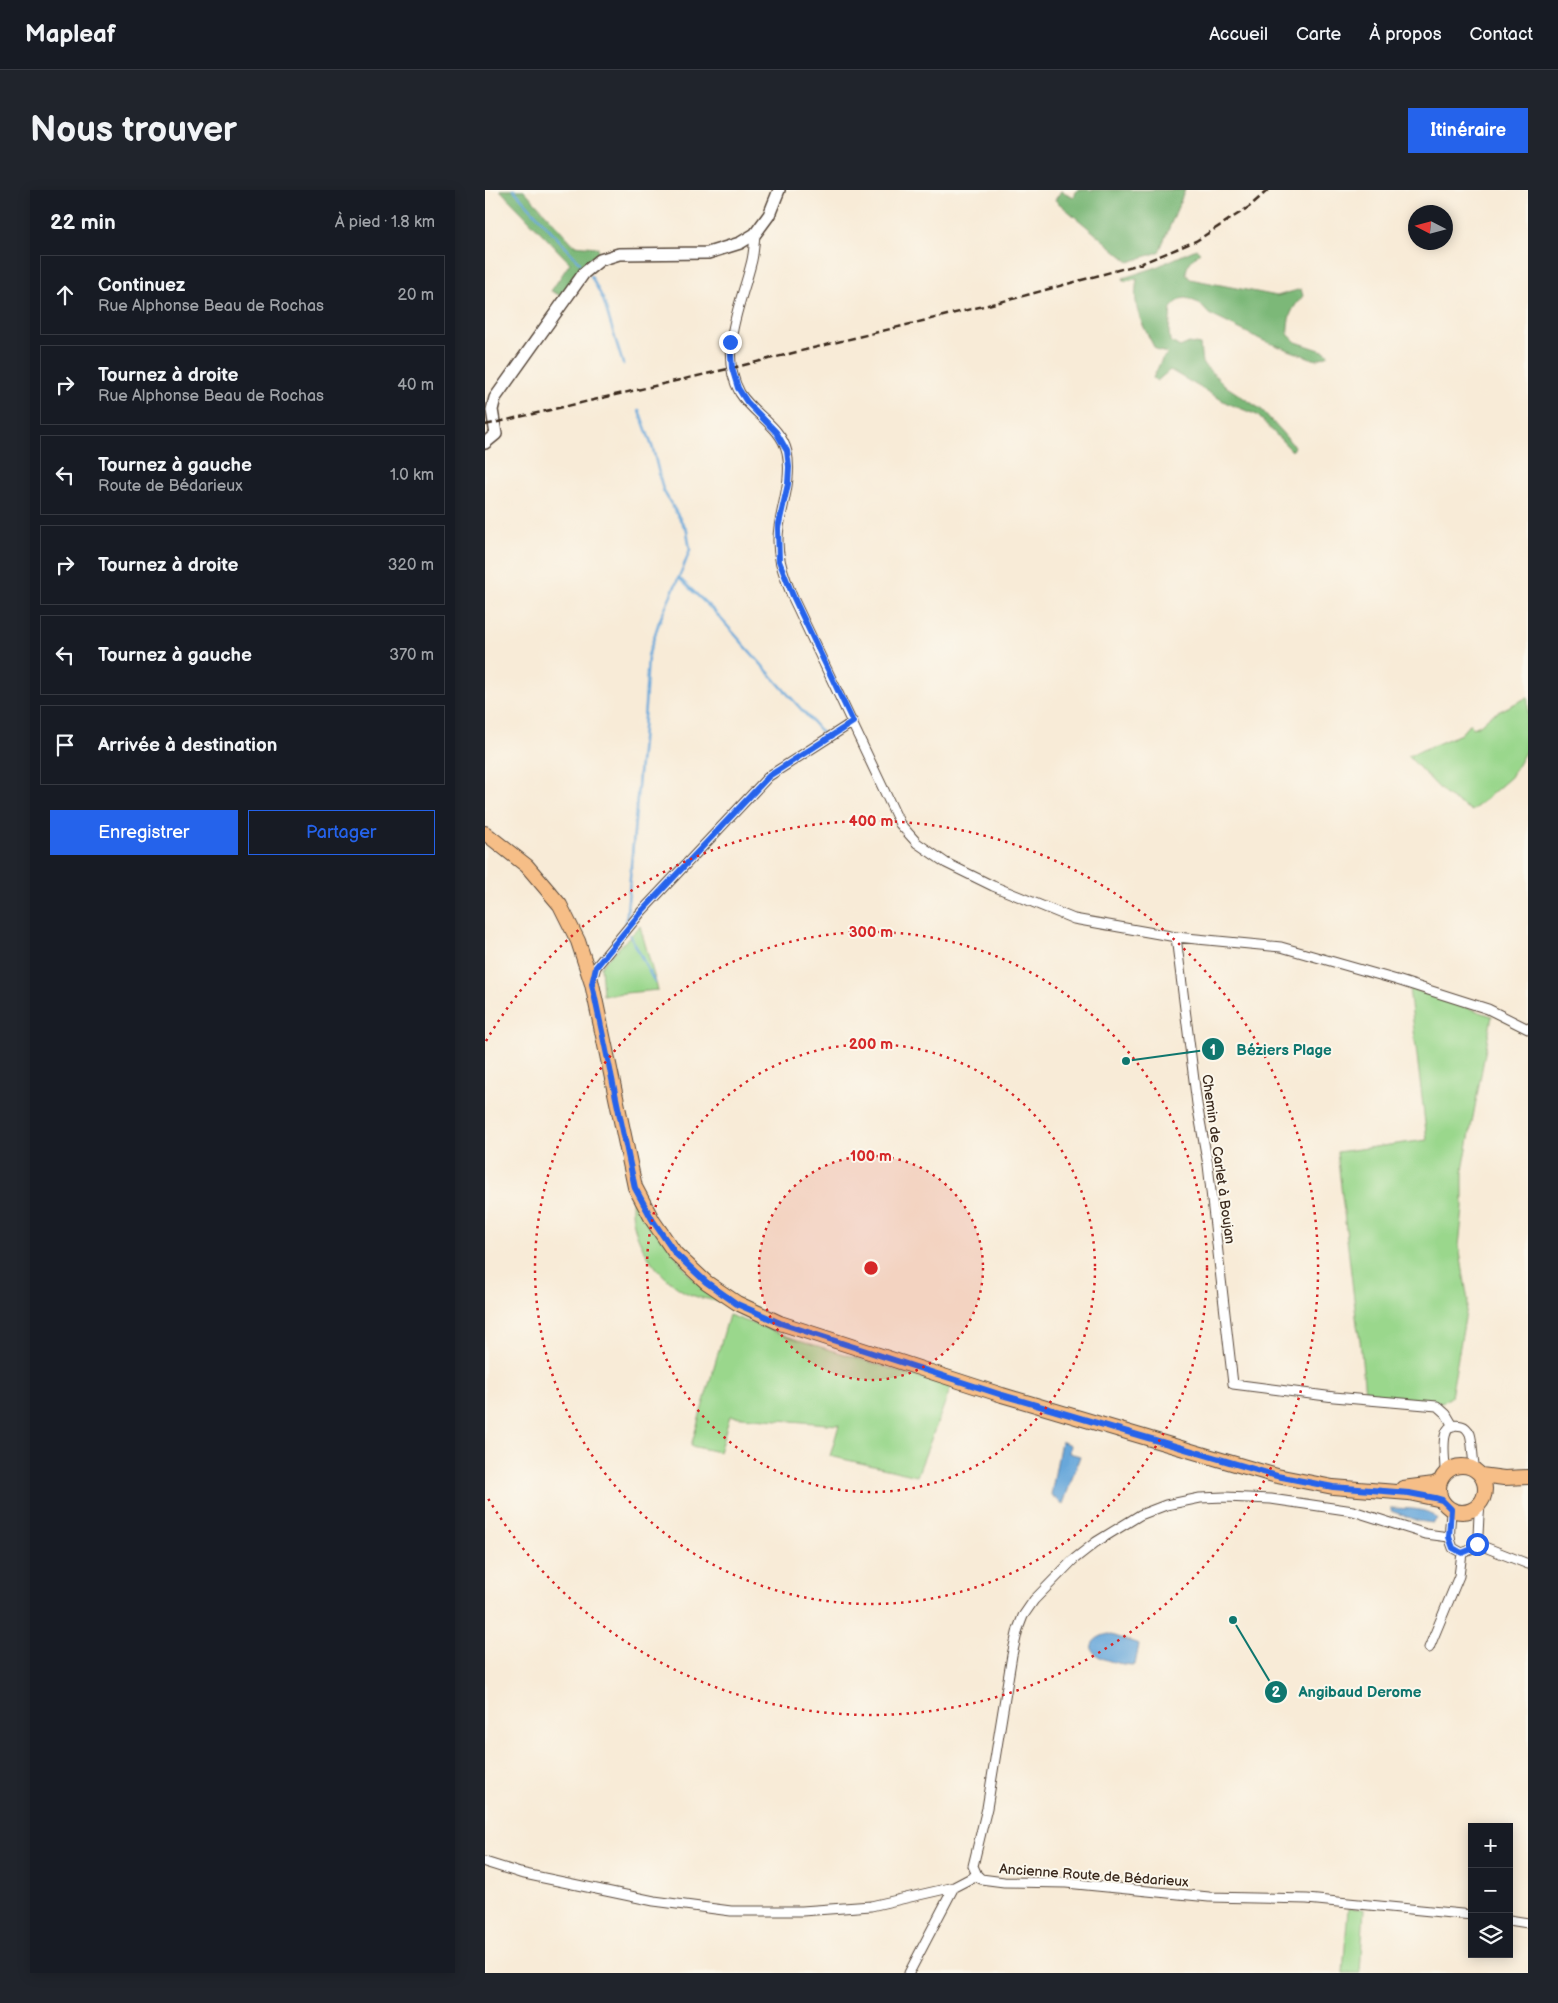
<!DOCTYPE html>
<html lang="fr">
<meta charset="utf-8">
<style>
:root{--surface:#171b24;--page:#20242c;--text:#f1f3f6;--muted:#9ea1a6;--line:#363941;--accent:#2563eb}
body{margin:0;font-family:"Balsamiq Sans",sans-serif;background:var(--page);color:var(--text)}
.controls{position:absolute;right:15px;bottom:15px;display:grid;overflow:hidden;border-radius:0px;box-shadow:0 2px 12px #0003}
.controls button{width:45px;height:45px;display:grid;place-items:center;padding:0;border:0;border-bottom:1px solid var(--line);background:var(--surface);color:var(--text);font:25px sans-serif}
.compass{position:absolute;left:923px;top:15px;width:45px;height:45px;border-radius:50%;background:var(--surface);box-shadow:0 2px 12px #0003;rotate:276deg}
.stop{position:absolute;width:15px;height:15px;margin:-11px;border:4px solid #2563eb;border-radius:50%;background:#fff}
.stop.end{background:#2563eb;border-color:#fff;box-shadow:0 1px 5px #0008}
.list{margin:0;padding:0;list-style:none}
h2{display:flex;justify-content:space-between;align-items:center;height:65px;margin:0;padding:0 20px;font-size:21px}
h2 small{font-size:16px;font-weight:400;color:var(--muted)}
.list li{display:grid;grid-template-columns:32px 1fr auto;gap:15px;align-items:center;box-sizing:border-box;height:80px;margin:0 10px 10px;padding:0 10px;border:1px solid var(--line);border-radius:0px}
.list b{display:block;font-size:19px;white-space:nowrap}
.list p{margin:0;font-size:16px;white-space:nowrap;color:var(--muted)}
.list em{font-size:16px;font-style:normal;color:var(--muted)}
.actions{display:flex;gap:10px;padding:15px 20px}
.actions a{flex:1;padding:11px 0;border:1px solid var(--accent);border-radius:0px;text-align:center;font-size:18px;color:var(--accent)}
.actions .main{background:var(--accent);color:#fff}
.icon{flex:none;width:28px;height:28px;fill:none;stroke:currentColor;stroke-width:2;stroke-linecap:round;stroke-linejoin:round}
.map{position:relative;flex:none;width:1043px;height:1783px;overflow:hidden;border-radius:0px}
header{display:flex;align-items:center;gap:30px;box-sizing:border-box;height:70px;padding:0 25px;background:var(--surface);border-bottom:1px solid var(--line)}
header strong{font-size:24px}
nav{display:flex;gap:28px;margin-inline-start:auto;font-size:18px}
.intro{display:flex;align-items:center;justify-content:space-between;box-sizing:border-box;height:120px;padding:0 30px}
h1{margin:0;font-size:35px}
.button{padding:12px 22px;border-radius:0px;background:var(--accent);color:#fff;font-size:18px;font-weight:700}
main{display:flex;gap:30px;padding:0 30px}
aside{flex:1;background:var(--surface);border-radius:0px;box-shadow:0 2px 12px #0003}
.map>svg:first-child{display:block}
.green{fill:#9ad78c;stroke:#6a8055}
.forest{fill:#7bb878;stroke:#5b714b}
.water{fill:#67a7da;stroke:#51687c}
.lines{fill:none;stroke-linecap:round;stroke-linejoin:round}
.stream{stroke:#67a7da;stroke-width:2.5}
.minor-casing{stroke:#57473a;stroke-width:11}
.tertiary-casing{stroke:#57473a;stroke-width:14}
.primary-casing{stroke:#57473a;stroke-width:16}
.minor{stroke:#fff;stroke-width:9}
.tertiary{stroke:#fff;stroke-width:11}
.primary{stroke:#f6be87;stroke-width:14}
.rail{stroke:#3b2a1e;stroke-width:2.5;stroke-dasharray:8 4;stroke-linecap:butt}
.route{stroke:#2563eb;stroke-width:6}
.ring{fill:none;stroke:#d62828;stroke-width:2.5;stroke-dasharray:2.5 5}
.labels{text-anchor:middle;stroke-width:4;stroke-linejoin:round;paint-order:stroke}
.street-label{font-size:14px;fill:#3b2a1e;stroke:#fbf7ec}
.centre{fill:#d62828;stroke:#fbf7ec;stroke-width:2.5}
.ring-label{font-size:15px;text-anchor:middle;font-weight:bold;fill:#d62828;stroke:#fbf7ec;stroke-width:4;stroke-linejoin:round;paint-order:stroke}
.leader{fill:none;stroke:#0f766e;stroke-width:2}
.callout-dot{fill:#0f766e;stroke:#fbf7ec;stroke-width:2}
.mark-label{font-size:15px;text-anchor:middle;font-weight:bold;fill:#fff}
.callout-label{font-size:15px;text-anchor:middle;font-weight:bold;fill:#0f766e;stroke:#fbf7ec;stroke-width:4;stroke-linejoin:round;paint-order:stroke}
</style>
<header>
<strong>Mapleaf</strong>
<nav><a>Accueil</a><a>Carte</a><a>À propos</a><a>Contact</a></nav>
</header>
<div class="intro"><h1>Nous trouver</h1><a class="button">Itinéraire</a></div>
<main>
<aside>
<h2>22 min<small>À pied · 1.8 km</small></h2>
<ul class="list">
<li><svg class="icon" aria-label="ahead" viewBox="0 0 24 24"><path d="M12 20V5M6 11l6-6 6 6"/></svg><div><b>Continuez</b><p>Rue Alphonse Beau de Rochas</p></div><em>20 m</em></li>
<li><svg class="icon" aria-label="right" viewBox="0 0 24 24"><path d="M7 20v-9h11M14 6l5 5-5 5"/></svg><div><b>Tournez à droite</b><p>Rue Alphonse Beau de Rochas</p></div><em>40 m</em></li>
<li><svg class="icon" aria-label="left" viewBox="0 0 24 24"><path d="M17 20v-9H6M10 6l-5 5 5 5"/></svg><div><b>Tournez à gauche</b><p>Route de Bédarieux</p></div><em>1.0 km</em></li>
<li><svg class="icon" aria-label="right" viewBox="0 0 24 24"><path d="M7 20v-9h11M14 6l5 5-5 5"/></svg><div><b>Tournez à droite</b></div><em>320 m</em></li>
<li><svg class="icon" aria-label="left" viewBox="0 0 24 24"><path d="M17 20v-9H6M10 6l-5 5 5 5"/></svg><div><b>Tournez à gauche</b></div><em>370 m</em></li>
<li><svg class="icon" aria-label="arrive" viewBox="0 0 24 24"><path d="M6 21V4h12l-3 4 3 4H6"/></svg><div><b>Arrivée à destination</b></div></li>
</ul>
<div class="actions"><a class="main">Enregistrer</a><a>Partager</a></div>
</aside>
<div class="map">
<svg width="1043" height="1783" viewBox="0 0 1043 1783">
<rect width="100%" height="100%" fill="#fbf7ec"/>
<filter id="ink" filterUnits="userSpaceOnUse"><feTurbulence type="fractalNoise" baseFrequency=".02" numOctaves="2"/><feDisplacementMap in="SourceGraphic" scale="10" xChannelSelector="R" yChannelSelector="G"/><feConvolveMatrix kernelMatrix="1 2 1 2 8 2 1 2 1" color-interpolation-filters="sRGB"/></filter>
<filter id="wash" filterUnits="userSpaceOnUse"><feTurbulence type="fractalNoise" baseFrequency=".0096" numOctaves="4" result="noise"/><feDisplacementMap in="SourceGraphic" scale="20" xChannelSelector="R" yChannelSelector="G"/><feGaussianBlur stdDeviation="1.12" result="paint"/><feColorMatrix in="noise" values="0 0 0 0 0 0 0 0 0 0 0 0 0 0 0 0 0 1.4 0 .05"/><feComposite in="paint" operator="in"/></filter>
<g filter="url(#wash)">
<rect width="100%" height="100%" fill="#f8ebd7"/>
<path class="green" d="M1043 507V557L1026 587 987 621 961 605 923 566 976 544 985 533 988 538 995 535 1005 526Z
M155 736 173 800 118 805 116 776Z
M924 798 1007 826 978 980V1019L974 1056 983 1111 966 1207 958 1212 880 1204 875 1150 872 1135 852 962 942 950Z
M148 1007 206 1087 236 1111C222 1109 210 1108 198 1101 169 1084 141 1042 148 1007Z
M244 1125 313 1150 466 1197 432 1286 345 1266 354 1235 245 1226 234 1262 206 1256Z
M863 1718 879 1719 875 1783H858Z"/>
<path class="forest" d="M15 0H39L89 55 112 57 114 61 76 106 66 101 85 73Z
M592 0H700L674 62 644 72 570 10 576 1 589 7Z
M711 59 715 62C708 69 701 74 701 84L705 89 792 106 816 99 818 106C807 118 802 127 803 144L811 152 841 162 844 165 831 170 779 151 724 124 714 113 701 108 695 109 686 118 684 142 685 151 695 157 704 153 715 155 717 173 742 197 777 220 809 256 807 261 772 225 742 213 685 180 672 191 668 188 677 169 683 163 673 161 669 157C656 131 647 119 652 89L639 91 638 88 669 78Z"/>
<path class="water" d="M576 1251 585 1255 584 1263 595 1266 578 1314 566 1305Z
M906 1318C919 1319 944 1317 952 1329L948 1333 933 1331 906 1321Z
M624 1444 654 1454 650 1475C640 1475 624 1472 615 1467 598 1458 610 1446 624 1444Z"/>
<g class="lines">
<path class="stream" d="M29 0 95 73
M106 86 118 109 138 174
M194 388 229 421 340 546
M141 734 160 516 163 466 174 432 198 378 205 360 202 341 178 300 168 259 154 220
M145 745 170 793"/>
</g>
</g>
<g filter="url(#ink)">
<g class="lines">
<defs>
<path id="minor" d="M270 44C269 54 269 64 266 74 256 115 232 161 255 203 268 224 296 236 302 262 307 288 298 312 294 337 290 363 298 383 307 406L415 634 432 653 461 673 508 696 589 729 691 747 796 757 912 790 1003 819 1043 839
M691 747 712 914 723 975 748 1194 849 1207 952 1216 961 1224 968 1236
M107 791 111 777 157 721 284 586 368 532
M960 1283C961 1270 951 1229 977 1236 981 1237 983 1240 985 1244 988 1253 987 1268 990 1279
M966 1319C966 1333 962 1345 968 1358L977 1363C982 1361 989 1360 991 1354 995 1347 992 1325 996 1313
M964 1347 941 1344 868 1321 786 1309 740 1307 715 1308 681 1315 655 1325 611 1352 588 1370 549 1410 538 1426 533 1439 527 1465 502 1618 488 1676 492 1685 496 1689 519 1692 581 1693 724 1707 822 1709 987 1725
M992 1354 1043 1374
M944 1458 974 1386 977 1363
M0 1672 35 1683 169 1711 246 1721H317L386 1716 469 1697 492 1685
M1024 1730 1043 1733
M424 1783 469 1697"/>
<path id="tertiary" d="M0 253 11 244 7 220 10 208 99 83 115 70 134 64 223 63 255 53 270 44 284 25 294 0"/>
<path id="primary" d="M0 643 42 676 75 715 93 751 107 794 150 997 168 1031 190 1063 221 1092 252 1113 295 1133 517 1205 733 1269 792 1286 848 1297 924 1303 957 1310
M954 1299a23 23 0 1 1 46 0a23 23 0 1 1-46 0Z
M996 1285 1019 1288 1043 1287
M918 1298 949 1294 955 1291"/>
</defs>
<use href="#minor" class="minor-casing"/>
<use href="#tertiary" class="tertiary-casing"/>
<use href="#primary" class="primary-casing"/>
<use href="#minor" class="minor"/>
<use href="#tertiary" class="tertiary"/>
<use href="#primary" class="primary"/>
<path class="rail" d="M0 235 247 178 531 108 655 74 711 51 764 17 783 0"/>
</g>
</g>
<g class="lines" filter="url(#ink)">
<path class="route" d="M245 152 247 178 253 198 262 212 291 242 302 261 304 277 303 294 293 338 294 371 308 406 368 532 284 586 158 720 111 777 107 794 150 998 168 1031 190 1063 221 1092 252 1114 295 1133 517 1205 792 1286 848 1297 924 1303 950 1308 957 1310 966 1319 964 1347 968 1358 977 1363 987 1359 992 1354"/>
</g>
<circle cx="386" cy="1078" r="112" fill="#d62828" fill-opacity=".12"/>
<g class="ring">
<circle cx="386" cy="1078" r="112"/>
<circle cx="386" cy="1078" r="224"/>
<circle cx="386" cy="1078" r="336"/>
<path d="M1 851A447 447 0 1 1 1 1305"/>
</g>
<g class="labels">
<g class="street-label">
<text transform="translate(734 969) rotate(82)" y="5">Chemin de Carlet à Boujan</text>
<text transform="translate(609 1685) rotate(4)" y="5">Ancienne Route de Bédarieux</text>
</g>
</g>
<circle cx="386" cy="1078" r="8" class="centre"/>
<g class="ring-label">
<text x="386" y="636">400 m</text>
<text x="386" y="747">300 m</text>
<text x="386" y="859">200 m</text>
<text x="386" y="971">100 m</text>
</g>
<path class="leader" d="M641 871L728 859M748 1430L791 1502"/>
<g class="callout-dot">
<circle cx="641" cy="871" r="5"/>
<circle cx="748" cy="1430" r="5"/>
<circle cx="728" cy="859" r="12"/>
<circle cx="791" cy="1502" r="12"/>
</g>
<g class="mark-label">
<text x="728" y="865">1</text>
<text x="791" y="1507">2</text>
</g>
<g class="callout-label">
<text x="799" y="865">Béziers Plage</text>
<text x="875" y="1507">Angibaud Derome</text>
</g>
</svg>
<div class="controls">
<button>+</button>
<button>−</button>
<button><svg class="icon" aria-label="layers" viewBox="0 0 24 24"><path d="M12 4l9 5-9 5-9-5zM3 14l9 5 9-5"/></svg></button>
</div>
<svg class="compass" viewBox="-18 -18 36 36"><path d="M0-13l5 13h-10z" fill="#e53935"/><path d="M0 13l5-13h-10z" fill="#9ea1a6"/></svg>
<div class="stop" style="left:992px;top:1354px"></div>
<div class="stop end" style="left:245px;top:152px"></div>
</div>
</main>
